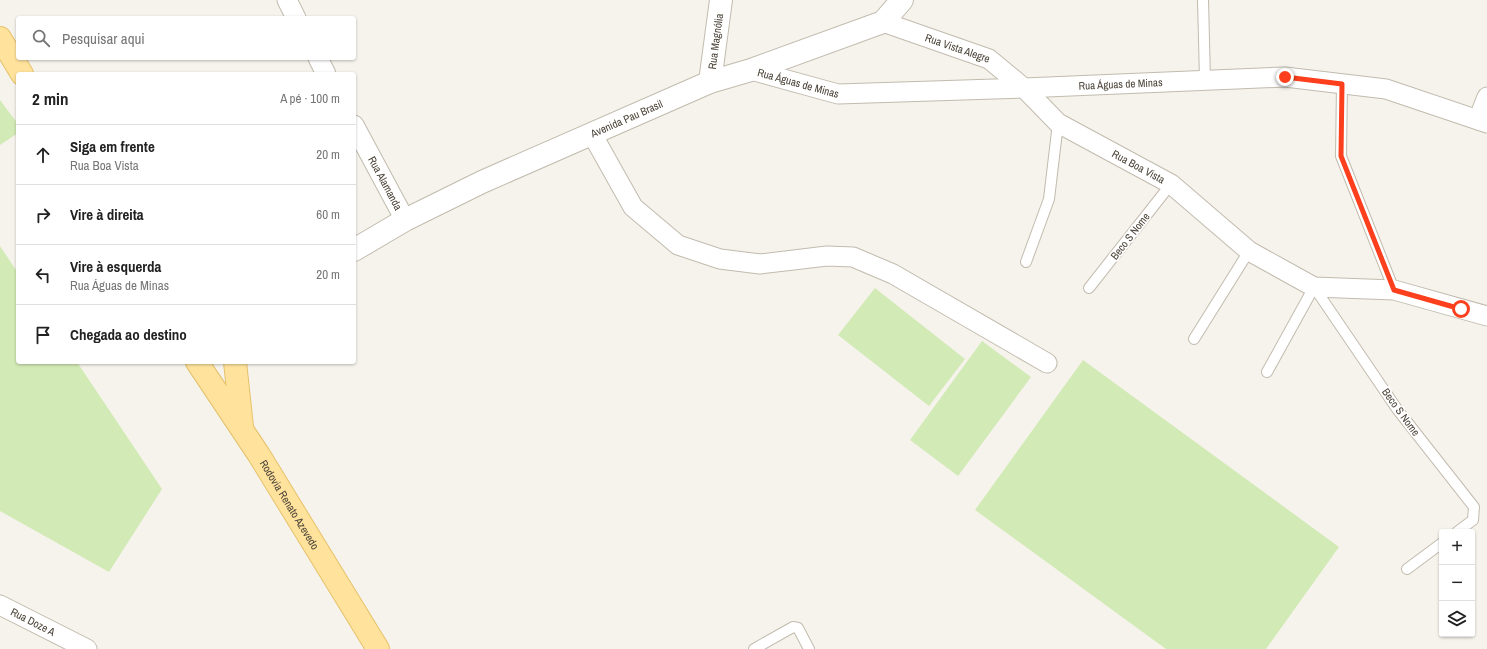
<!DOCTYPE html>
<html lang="pt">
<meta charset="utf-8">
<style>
:root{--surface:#fff;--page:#f6f6f6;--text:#222;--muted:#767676;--line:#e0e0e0}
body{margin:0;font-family:"Archivo Narrow",sans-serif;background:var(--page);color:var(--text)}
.controls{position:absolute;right:12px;bottom:12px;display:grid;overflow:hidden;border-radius:4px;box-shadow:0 1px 3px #0004}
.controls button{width:36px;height:36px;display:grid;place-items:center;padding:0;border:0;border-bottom:1px solid var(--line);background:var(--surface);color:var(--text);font:20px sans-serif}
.stop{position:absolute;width:12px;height:12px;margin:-9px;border:3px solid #fc3f1d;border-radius:50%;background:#fff}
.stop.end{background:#fc3f1d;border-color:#fff;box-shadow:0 1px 4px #0008}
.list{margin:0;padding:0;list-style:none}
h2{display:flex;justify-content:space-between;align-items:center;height:52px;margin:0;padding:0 16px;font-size:17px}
h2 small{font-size:13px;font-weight:400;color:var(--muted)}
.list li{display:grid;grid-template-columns:26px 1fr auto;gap:12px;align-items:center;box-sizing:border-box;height:60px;padding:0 16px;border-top:1px solid var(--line)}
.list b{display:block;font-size:15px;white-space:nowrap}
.list p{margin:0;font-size:13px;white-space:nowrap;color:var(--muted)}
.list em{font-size:13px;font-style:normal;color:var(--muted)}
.icon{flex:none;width:22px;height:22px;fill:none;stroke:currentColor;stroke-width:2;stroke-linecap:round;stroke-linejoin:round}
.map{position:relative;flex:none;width:1487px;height:649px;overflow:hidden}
.search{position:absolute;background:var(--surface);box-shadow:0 1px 3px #0004;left:16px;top:16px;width:340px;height:44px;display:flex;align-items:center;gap:10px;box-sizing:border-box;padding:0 14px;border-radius:4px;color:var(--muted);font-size:15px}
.panel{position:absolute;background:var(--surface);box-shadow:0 1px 3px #0004;left:16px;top:72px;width:340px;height:292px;border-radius:4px}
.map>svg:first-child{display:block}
.green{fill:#d2eab5}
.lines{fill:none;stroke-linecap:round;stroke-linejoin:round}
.service-casing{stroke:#c2bbae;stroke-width:12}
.minor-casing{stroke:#c2bbae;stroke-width:21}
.tertiary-casing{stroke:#c2bbae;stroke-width:24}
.primary-casing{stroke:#e6c16a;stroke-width:24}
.service{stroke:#fff;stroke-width:10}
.minor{stroke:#fff;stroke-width:19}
.tertiary{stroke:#fff;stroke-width:22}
.primary{stroke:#ffe39c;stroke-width:22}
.route{stroke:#fc3f1d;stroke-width:5}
.labels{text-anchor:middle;stroke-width:3.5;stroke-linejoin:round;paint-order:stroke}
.street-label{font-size:11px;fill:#4b4439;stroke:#fff}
</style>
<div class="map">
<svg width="1487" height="649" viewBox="0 0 1487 649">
<rect width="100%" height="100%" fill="#f6f3ec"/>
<path class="green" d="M0 100 18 124V133L0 145Z
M0 246 18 273V362H77L162 489 109 572 0 511Z
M875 288 965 359 929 406 838 335Z
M982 341 1031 377 958 476 910 440Z
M1083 360 1339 547 1266 649H1166L975 510Z"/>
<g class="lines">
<defs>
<path id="service" d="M1203 0 1205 80
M1342 84 1341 156 1394 290
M1026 262 1049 199 1058 123
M1089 288 1171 184
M1194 339 1249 251
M1267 372 1314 287 1397 409 1474 507 1473 520 1457 532
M1407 569 1442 543
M754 649 793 627 798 628 809 649"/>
<g id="minor">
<path d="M287 0 296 18"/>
<path id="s1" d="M883 22 989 59 1024 88 1058 123 1171 184 1249 251 1314 287 1394 290 1487 316"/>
<path d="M318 58 326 74"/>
<path id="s2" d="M751 70 838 94 1024 88 1285 77 1386 89 1487 123"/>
<path d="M1478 120 1487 97"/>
<path id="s3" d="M354 125 405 220"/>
<path d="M592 134 633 207 678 245 720 259 760 264 827 256 853 257 893 274 1047 363"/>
<path id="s4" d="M0 605 87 649"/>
</g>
<g id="tertiary">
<path id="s5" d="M710 82 721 0"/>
<path id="s6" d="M354 250 405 220 482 182 710 82 751 70 883 22 902 0"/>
</g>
<g id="primary">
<path d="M0 38 22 74"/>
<path id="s7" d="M197 362 259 455 378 649"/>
<path d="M235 362 242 427"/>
</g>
</defs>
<use href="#service" class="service-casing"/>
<use href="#minor" class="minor-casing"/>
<use href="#tertiary" class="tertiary-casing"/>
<use href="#primary" class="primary-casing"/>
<use href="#service" class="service"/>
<use href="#minor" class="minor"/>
<use href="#tertiary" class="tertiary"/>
<use href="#primary" class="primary"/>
</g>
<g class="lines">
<path class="route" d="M1285 77 1342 84 1341 156 1394 290 1461 309"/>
</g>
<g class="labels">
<g class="street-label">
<text dy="4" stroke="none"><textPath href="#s5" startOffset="41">Rua Magnólia</textPath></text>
<text dy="4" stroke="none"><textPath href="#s1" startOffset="79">Rua Vista Alegre</textPath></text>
<text dy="4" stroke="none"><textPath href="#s2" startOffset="49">Rua Águas de Minas</textPath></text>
<text dy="4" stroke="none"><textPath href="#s2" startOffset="373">Rua Águas de Minas</textPath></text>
<text dy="4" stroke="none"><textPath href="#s6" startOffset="303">Avenida Pau Brasil</textPath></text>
<text dy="4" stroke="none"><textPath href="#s1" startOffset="298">Rua Boa Vista</textPath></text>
<text dy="4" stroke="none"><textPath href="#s3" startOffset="66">Rua Alamanda</textPath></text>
<text transform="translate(1130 236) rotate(-52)" y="4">Beco S Nome</text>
<text transform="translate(1401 412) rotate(54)" y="4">Beco S Nome</text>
<text dy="4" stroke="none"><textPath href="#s7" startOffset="170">Rodovia Renato Azevedo</textPath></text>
<text dy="4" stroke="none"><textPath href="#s4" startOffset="37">Rua Doze A</textPath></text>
</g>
</g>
</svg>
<div class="controls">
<button>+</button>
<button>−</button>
<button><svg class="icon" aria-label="layers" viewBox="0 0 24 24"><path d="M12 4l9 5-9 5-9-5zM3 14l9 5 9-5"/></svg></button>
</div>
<div class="stop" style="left:1461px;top:309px"></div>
<div class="stop end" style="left:1285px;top:77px"></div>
<div class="search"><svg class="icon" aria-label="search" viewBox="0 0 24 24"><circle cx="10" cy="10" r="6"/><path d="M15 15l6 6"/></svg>Pesquisar aqui</div>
<section class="panel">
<h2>2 min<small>A pé · 100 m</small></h2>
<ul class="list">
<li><svg class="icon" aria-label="ahead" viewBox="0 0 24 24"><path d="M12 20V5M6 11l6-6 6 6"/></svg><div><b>Siga em frente</b><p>Rua Boa Vista</p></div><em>20 m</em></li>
<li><svg class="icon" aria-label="right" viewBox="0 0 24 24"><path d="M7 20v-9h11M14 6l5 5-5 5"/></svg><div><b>Vire à direita</b></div><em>60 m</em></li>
<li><svg class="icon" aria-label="left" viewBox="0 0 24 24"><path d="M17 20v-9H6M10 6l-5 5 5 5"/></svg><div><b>Vire à esquerda</b><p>Rua Águas de Minas</p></div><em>20 m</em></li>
<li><svg class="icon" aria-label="arrive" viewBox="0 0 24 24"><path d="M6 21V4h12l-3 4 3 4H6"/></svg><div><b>Chegada ao destino</b></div></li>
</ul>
</section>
</div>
